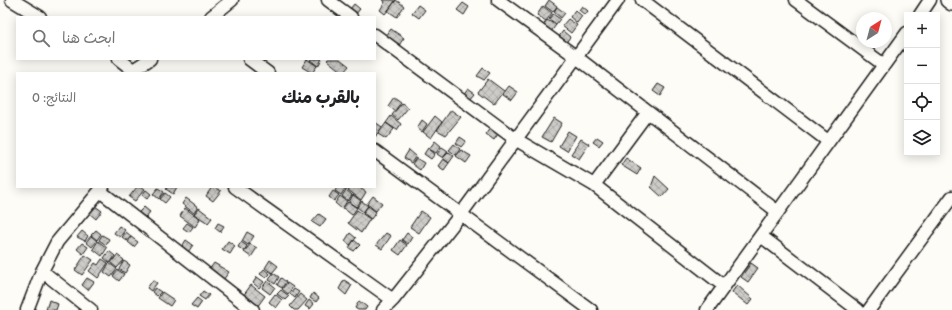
<!DOCTYPE html>
<html lang="ar">
<meta charset="utf-8">
<style>
:root{--surface:#fff;--page:#f6f6f6;--text:#202124;--muted:#757577;--line:#e0e0e0}
body{margin:0;font-family:Itim,"Playpen Sans Arabic",sans-serif;background:var(--page);color:var(--text);direction:rtl}
.controls{position:absolute;right:12px;top:12px;display:grid;overflow:hidden;border-radius:0px;box-shadow:0 2px 10px #0003}
.controls button{width:36px;height:36px;display:grid;place-items:center;padding:0;border:0;border-bottom:1px solid var(--line);background:var(--surface);color:var(--text);font:20px sans-serif}
.compass{position:absolute;left:856px;top:12px;width:36px;height:36px;border-radius:50%;background:var(--surface);box-shadow:0 2px 10px #0003;rotate:36deg}
.list{margin:0;padding:0;list-style:none}
h2{display:flex;justify-content:space-between;align-items:center;height:52px;margin:0;padding:0 16px;font-size:17px}
h2 small{font-size:13px;font-weight:400;color:var(--muted)}
.icon{flex:none;width:22px;height:22px;fill:none;stroke:currentColor;stroke-width:2;stroke-linecap:round;stroke-linejoin:round}
.map{position:relative;flex:none;width:952px;height:310px;overflow:hidden;direction:ltr}
.search{position:absolute;background:var(--surface);box-shadow:0 2px 10px #0003;left:16px;top:16px;width:360px;height:44px;display:flex;align-items:center;gap:10px;box-sizing:border-box;padding:0 14px;border-radius:0px;color:var(--muted);font-size:15px}
.panel{position:absolute;background:var(--surface);box-shadow:0 2px 10px #0003;left:16px;top:72px;width:360px;height:116px;border-radius:0px;direction:rtl}
.map>svg:first-child{display:block}
.building{fill:url(#building-cross-hatch);stroke:#1c1c1c}
.lines{fill:none;stroke-linecap:round;stroke-linejoin:round}
.minor-casing{stroke:#1c1c1c;stroke-width:15}
.tertiary-casing{stroke:#1c1c1c;stroke-width:18}
.minor{stroke:#fdfcf7;stroke-width:12}
.tertiary{stroke:#fdfcf7;stroke-width:15}
</style>
<div class="map">
<svg width="952" height="310" viewBox="0 0 952 310">
<defs>
<pattern id="building-cross-hatch" width="8" height="8" patternUnits="userSpaceOnUse"><rect width="8" height="8" fill="#cccbc8"/><path d="M0 0l8 8M0 8l8-8" fill="none" stroke="#afaeab"/></pattern>
</defs>
<rect width="100%" height="100%" fill="#fdfcf7"/>
<filter id="ink" filterUnits="userSpaceOnUse"><feTurbulence type="fractalNoise" baseFrequency=".025" numOctaves="2"/><feDisplacementMap in="SourceGraphic" scale="8" xChannelSelector="R" yChannelSelector="G"/><feConvolveMatrix kernelMatrix="1 2 1 2 8 2 1 2 1" color-interpolation-filters="sRGB"/></filter>
<g filter="url(#ink)">
<path class="building" d="M382 0H396L385 14 380 10 385 2Z
M396 0 404 6 397 17 388 11Z
M549 0 557 6 553 12 545 6Z
M463 3 469 7 464 15 457 10Z
M354 4 360 9 355 15 349 10Z
M418 5 425 10 419 18 412 13Z
M543 6 552 13 546 21 537 15Z
M582 6 588 11 585 15 579 10Z
M557 7 565 13 561 18 554 12Z
M575 10 582 16 577 23 570 17Z
M553 14 560 19 556 24 549 19Z
M568 19 577 25 571 33 562 26Z
M547 20 556 25 550 33 542 27Z
M391 29 404 38 399 45 386 36Z
M563 31 570 37 565 44 558 38Z
M307 59 317 66 312 73 302 67Z
M311 59H322L318 66 310 60Z
M328 59H340L349 66 343 73 327 60Z
M483 68 490 73 484 80 477 76Z
M488 79 504 91 494 104 478 92Z
M658 84 665 88 660 96 653 91Z
M509 86 518 92 512 100 503 94Z
M468 88 475 93 469 100 463 95Z
M394 97 401 102 395 111 388 106Z
M402 103 408 108 398 120 392 115Z
M451 110 461 117 446 135 437 130Z
M391 116 401 124 397 130 386 123Z
M435 116 442 122 431 138 423 132Z
M554 118 562 123 551 142 542 137Z
M422 120 427 124 422 132 417 128Z
M375 122 382 127 375 137Z
M386 123 394 129 386 139 378 134Z
M490 128 498 134 494 140 486 134Z
M568 131 576 136 567 151 559 146Z
M460 137 466 141 461 147 456 143Z
M597 137 603 141 599 146 593 142Z
M581 139 589 144 579 159 571 154Z
M435 141 441 146 436 153 429 149Z
M454 144 460 149 456 155 449 150Z
M442 147 448 151 443 158 437 154Z
M428 148 435 154 431 159 424 154Z
M409 150 416 156 411 163 404 158Z
M461 150 471 156 466 163 456 156Z
M449 152 454 156 449 163 443 158Z
M416 158 424 163 420 170 412 164Z
M626 158 641 168 637 175 621 165Z
M443 159 449 163 444 170 438 166Z
M655 176 669 189 662 197 651 187Z
M137 187H142L145 189 135 201 129 197Z
M168 187H177L173 194 166 189Z
M212 187H215L221 191 213 201 206 196Z
M337 187H342L345 189 341 195 335 191Z
M350 187H358L366 192 361 200 348 190Z
M158 188 164 192 159 199 153 194Z
M146 190 151 194 147 199 142 195Z
M346 190 352 195 348 201 342 196Z
M333 191 339 195 334 201 329 197Z
M165 193 170 197 165 203 160 199Z
M353 195 361 201 356 207 349 202Z
M340 196 347 201 342 209 335 203Z
M373 196 382 203 376 211 367 204Z
M186 198 198 207 194 213 182 204Z
M362 201 368 206 363 212 357 207Z
M348 202 357 208 352 215 343 208Z
M95 206 102 211 96 219 89 213Z
M368 206 376 212 371 219 363 213Z
M144 207 150 212 145 218 138 213Z
M185 208 200 219 195 227 180 216Z
M199 208 212 218 208 223 194 214Z
M357 210 370 219 361 233 348 223Z
M421 211 430 217 419 233 410 227Z
M319 214 326 219 320 227 312 222Z
M187 223 193 227 189 232 183 228Z
M218 223 224 226 220 232 215 228Z
M119 226 125 230 120 237 114 233Z
M96 230 101 234 97 240 91 235Z
M82 231 88 236 85 241 77 237Z
M126 232 131 236 127 241 122 237Z
M247 232 254 236 248 245 242 241Z
M350 233 356 238 350 245 345 241Z
M386 233 391 236 382 249 376 245Z
M407 233 412 237 408 244 402 240Z
M102 235 109 239 106 245 99 240Z
M91 236 97 241 92 247 86 242Z
M131 237 138 242 134 247 128 242Z
M186 240 193 245 188 252 181 248Z
M354 240 360 245 354 251 349 248Z
M400 240 407 245 400 255 393 250Z
M98 241 107 248 102 256 93 249Z
M228 241 235 246 230 254 222 249Z
M241 242 247 246 244 251 238 247Z
M82 243 88 247 83 254 77 249Z
M250 244 257 248 251 257 244 252Z
M109 251 115 256 110 263 104 258Z
M85 255 93 260 82 275 75 270Z
M117 255 124 260 117 268 111 263Z
M102 259 108 263 98 278 89 271 95 263 98 265Z
M270 260 278 266 272 273 265 268Z
M124 261 130 265 125 273 119 269Z
M109 263 117 269 111 277 104 272Z
M214 263 229 272 223 280 209 270Z
M751 263 758 268 748 282 741 277Z
M264 269 270 274 266 278 260 274Z
M118 270 124 274 119 281 113 276Z
M273 273 279 277 275 284 269 280Z
M257 277 264 282 259 288 253 283Z
M87 278 94 282 88 290 82 285Z
M281 278 286 282 282 288 277 285Z
M153 280 157 283 151 291 147 288Z
M344 280 352 285 346 295 339 289Z
M267 281 275 287 270 294 262 288Z
M287 283 293 287 288 294 282 289Z
M251 285 265 296 257 307 243 296Z
M737 285 753 299 748 305 732 292Z
M155 288 161 292 157 296 152 292Z
M294 289 299 292 295 298 290 294Z
M281 290 289 296 285 300 277 294Z
M203 291 209 295 205 300 199 296Z
M162 292 174 300 170 306 158 298Z
M313 293 319 298 316 302 310 298Z
M275 294 282 300 276 308 269 302Z
M300 294 307 300 298 310H294L290 306Z
M197 298 202 302 197 309 191 305Z
M49 300 58 304 56 310H46Z
M309 300 314 304 310 309 305 306Z
M359 301 367 307 365 310H358L355 308Z"/>
<g class="lines">
<defs>
<path id="minor" d="M12 0 40 17
M328 0 351 17
M498 0 575 56 778 212
M642 0 828 141
M796 0 884 65
M920 15 930 0
M211 17 232 0
M375 35 515 139 594 185 724 286
M119 59 133 70 150 59
M249 59 268 73
M375 151 591 310
M594 185 648 112
M235 187 393 300
M100 191 253 310
M761 236 858 310
M42 271 91 310
M27 310 42 271 57 242 103 187
M383 310 393 300 461 214 618 0
M707 310 907 33
M869 310 952 197"/>
<path id="tertiary" d="M948 0 952 3"/>
</defs>
<use href="#minor" class="minor-casing"/>
<use href="#tertiary" class="tertiary-casing"/>
<use href="#minor" class="minor"/>
<use href="#tertiary" class="tertiary"/>
</g>
</g>
</svg>
<div class="controls">
<button>+</button>
<button>−</button>
<button><svg class="icon" aria-label="locate" viewBox="0 0 24 24"><circle cx="12" cy="12" r="6"/><path d="M12 2v4M12 18v4M2 12h4M18 12h4"/></svg></button>
<button><svg class="icon" aria-label="layers" viewBox="0 0 24 24"><path d="M12 4l9 5-9 5-9-5zM3 14l9 5 9-5"/></svg></button>
</div>
<svg class="compass" viewBox="-18 -18 36 36"><path d="M0-13l5 13h-10z" fill="#e53935"/><path d="M0 13l5-13h-10z" fill="#757577"/></svg>
<div class="search"><svg class="icon" aria-label="search" viewBox="0 0 24 24"><circle cx="10" cy="10" r="6"/><path d="M15 15l6 6"/></svg>ابحث هنا</div>
<section class="panel">
<h2>بالقرب منك<small>النتائج: 0</small></h2>
<ul class="list">
</ul>
</section>
</div>
